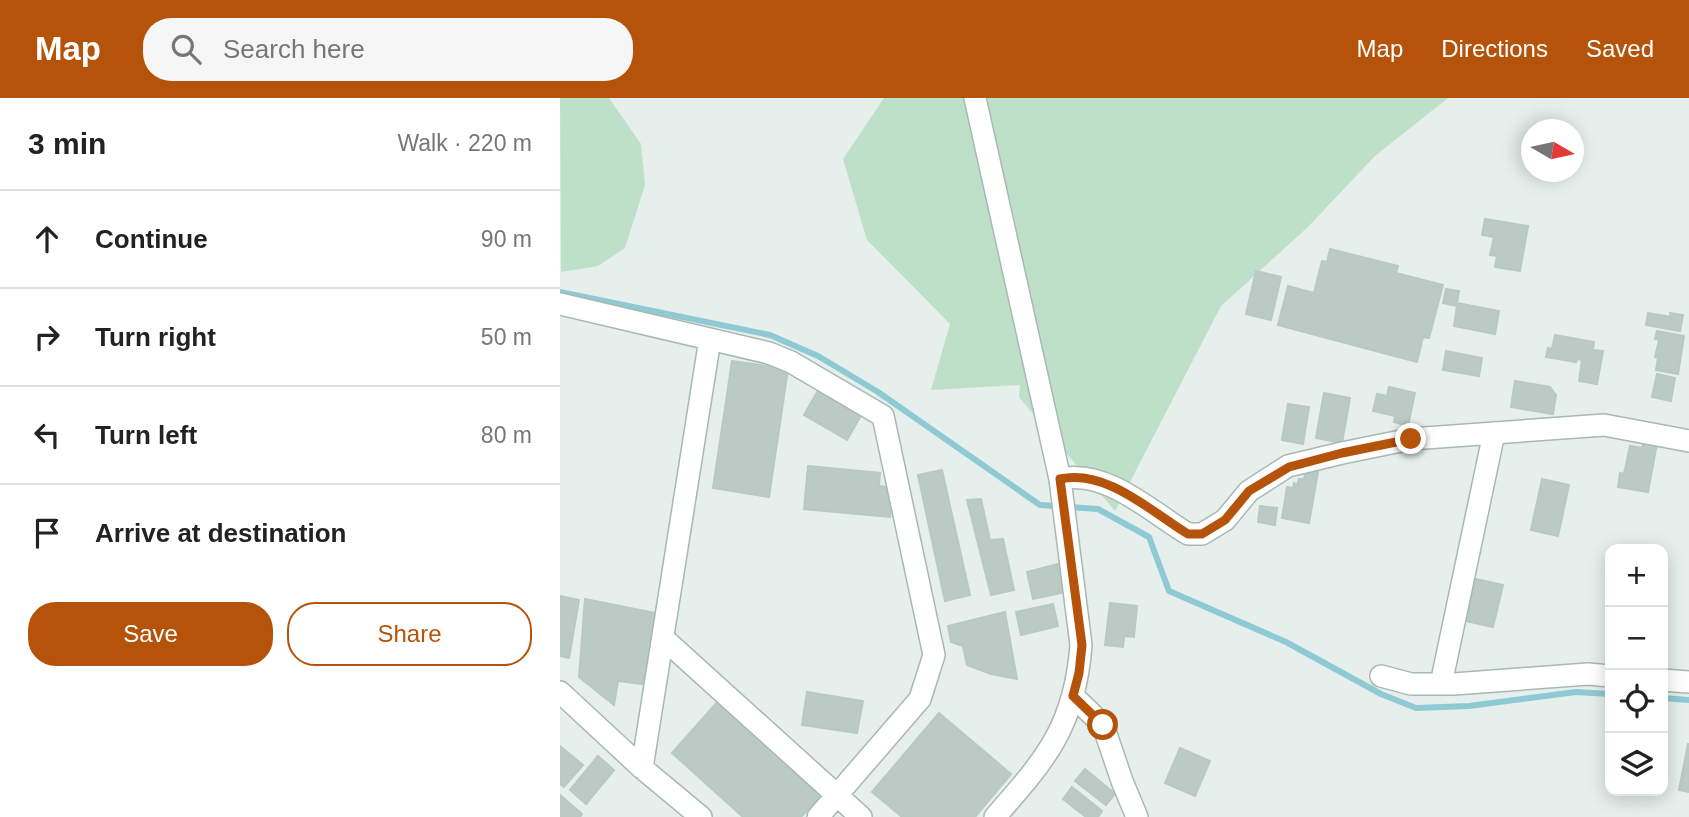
<!DOCTYPE html>
<meta charset="utf-8">
<style>
:root{--surface:#fff;--page:#f6f6f6;--text:#222;--muted:#767676;--line:#e0e0e0;--accent:#b45309}
body{margin:0;font-family:Arial,sans-serif;background:var(--page);color:var(--text)}
.controls{position:absolute;right:21px;bottom:21px;display:grid;overflow:hidden;border-radius:14px;box-shadow:0 4px 18px #0003}
.controls button{width:63px;height:63px;display:grid;place-items:center;padding:0;border:0;border-bottom:2px solid var(--line);background:var(--surface);color:var(--text);font:35px sans-serif}
.compass{position:absolute;left:961px;top:21px;width:63px;height:63px;border-radius:50%;background:var(--surface);box-shadow:0 4px 18px #0003;rotate:99deg}
.stop{position:absolute;width:21px;height:21px;margin:-16px;border:5px solid #b45309;border-radius:50%;background:#fff}
.stop.end{background:#b45309;border-color:#fff;box-shadow:0 2px 7px #0008}
.list{margin:0;padding:0;list-style:none}
h2{display:flex;justify-content:space-between;align-items:center;height:91px;margin:0;padding:0 28px;font-size:30px}
h2 small{font-size:23px;font-weight:400;color:var(--muted)}
.list li{display:grid;grid-template-columns:46px 1fr auto;gap:21px;align-items:center;box-sizing:border-box;height:98px;padding:0 28px;border-top:2px solid var(--line)}
.list b{display:block;font-size:26px;white-space:nowrap}
.list em{font-size:23px;font-style:normal;color:var(--muted)}
.actions{display:flex;gap:14px;padding:21px 28px}
.actions a{flex:1;padding:16px 0;border:2px solid var(--accent);border-radius:28px;text-align:center;font-size:24px;color:var(--accent)}
.actions .main{background:var(--accent);color:#fff}
.icon{flex:none;width:38px;height:38px;fill:none;stroke:currentColor;stroke-width:2;stroke-linecap:round;stroke-linejoin:round}
.map{position:relative;flex:none;width:1129px;height:719px;overflow:hidden}
header{display:flex;align-items:center;gap:42px;box-sizing:border-box;height:98px;padding:0 35px;background:var(--accent);color:#fff}
header strong{font-size:33px}
nav{display:flex;gap:38px;margin-inline-start:auto;font-size:24px}
.search{width:490px;height:63px;background:var(--page);display:flex;align-items:center;gap:18px;box-sizing:border-box;padding:0 24px;border-radius:28px;color:var(--muted);font-size:26px}
main{display:flex}
aside{flex:1;background:var(--surface)}
.map>svg:first-child{display:block}
.green{fill:#bfe0c8}
.lines{fill:none;stroke-linecap:round;stroke-linejoin:round}
.stream{stroke:#8ec9d4;stroke-width:6}
.building{fill:#bbcac4;stroke:#b8c9c2;stroke-width:2}
.minor-casing{stroke:#a8b8b2;stroke-width:24}
.tertiary-casing{stroke:#a8b8b2;stroke-width:24}
.minor{stroke:#fff;stroke-width:21}
.tertiary{stroke:#fff;stroke-width:21}
.route{stroke:#b45309;stroke-width:9}
</style>
<header>
<strong>Map</strong>
<div class="search"><svg class="icon" aria-label="search" viewBox="0 0 24 24"><circle cx="10" cy="10" r="6"/><path d="M15 15l6 6"/></svg>Search here</div>
<nav><a>Map</a><a>Directions</a><a>Saved</a></nav>
</header>
<main>
<aside>
<h2>3 min<small>Walk · 220 m</small></h2>
<ul class="list">
<li><svg class="icon" aria-label="ahead" viewBox="0 0 24 24"><path d="M12 20V5M6 11l6-6 6 6"/></svg><div><b>Continue</b></div><em>90 m</em></li>
<li><svg class="icon" aria-label="right" viewBox="0 0 24 24"><path d="M7 20v-9h11M14 6l5 5-5 5"/></svg><div><b>Turn right</b></div><em>50 m</em></li>
<li><svg class="icon" aria-label="left" viewBox="0 0 24 24"><path d="M17 20v-9H6M10 6l-5 5 5 5"/></svg><div><b>Turn left</b></div><em>80 m</em></li>
<li><svg class="icon" aria-label="arrive" viewBox="0 0 24 24"><path d="M6 21V4h12l-3 4 3 4H6"/></svg><div><b>Arrive at destination</b></div></li>
</ul>
<div class="actions"><a class="main">Save</a><a>Share</a></div>
</aside>
<div class="map">
<svg width="1129" height="719" viewBox="0 0 1129 719">
<rect width="100%" height="100%" fill="#e6efeb"/>
<path class="green" d="M0 0H49L81 46 85 87 65 150 38 168 1 174Z
M324 0H888L815 58 748 129 661 208 555 413 459 299 460 287 371 292 390 226 307 142 283 61Z"/>
<g class="lines">
<path class="stream" d="M0 194 210 237 258 258 318 294 480 407 538 411 589 439 609 493 726 544 821 596 856 610 909 608 1016 594 1050 596
M1103 600 1129 602"/>
</g>
<path class="building" d="M925 121 968 128 960 173 935 169 937 158 930 157 934 139 922 137Z
M770 151 838 168 836 175 883 187 869 240 863 239 857 264 718 227 728 188 754 195 762 163 767 164Z
M696 173 721 179 711 222 686 216Z
M886 191 899 193 897 205 939 213 935 236 894 228 897 208 883 205Z
M1088 215 1111 219 1110 215 1123 217 1120 233 1086 227Z
M1097 233 1124 238 1118 276 1096 272 1098 260 1095 259 1099 242 1095 241Z
M995 237 1034 244 1033 252 1043 253 1037 286 1019 283 1022 262 1017 261 1016 264 986 259 988 250 992 251Z
M886 253 922 260 919 278 883 272Z
M172 263 228 271 209 399 153 390Z
M1097 276 1115 280 1111 303 1092 299Z
M955 283 990 289 996 297 993 316 951 309Z
M260 289 303 314 287 342 244 317Z
M829 289 855 295 848 328 834 324 835 318 813 313 817 296 827 298Z
M764 295 790 300 782 345 756 340Z
M728 306 749 309 743 346 722 342Z
M1084 342 1097 345 1088 394 1058 389 1060 375 1064 376 1070 348 1082 350Z
M248 368 320 375 319 388 333 390 330 419 244 411Z
M382 372 410 497 385 503 358 377Z
M746 372 758 374 749 425 722 420 727 389 733 390 734 385 737 387 739 381H744Z
M982 381 1009 387 998 438 971 432Z
M421 401 430 442 443 441 454 492 431 497 407 402Z
M700 408 717 410 715 427 698 424Z
M498 466 505 494 473 501 467 474Z
M916 481 943 487 933 529 906 523Z
M0 498 19 502 9 560 0 558Z
M25 501 100 516 89 587 58 583 54 607 19 579Z
M550 505 577 508 574 539 564 538 563 549 545 547Z
M493 506 498 528 461 537 456 514Z
M445 514 457 581 431 576 407 567 403 548 391 544 388 528Z
M247 594 303 603 297 635 242 627Z
M160 601 264 694 241 719H183L112 655Z
M379 615 451 676 415 719H342L312 694Z
M1128 646H1129V694L1119 692Z
M0 648 23 667 4 689 0 686Z
M620 650 650 663 635 698 605 685Z
M38 658 54 672 26 706 10 692Z
M525 671 555 696 546 707 515 683Z
M512 689 542 713 538 719H526L503 701Z
M0 697 22 716 20 719H0Z"/>
<g class="lines">
<defs>
<path id="minor" d="M0 206 209 255 231 264 323 318 374 557 360 601 258 719
M500 381C547 371 591 414 628 436H642L665 422 689 393 728 368 782 355 851 341 1044 327 1129 343
M103 540 301 719
M821 578 851 586H894L1028 576 1050 578
M1103 582 1129 584
M881 586 934 335
M0 594 82 670 141 719
M513 598 543 627 562 683 577 719
M82 670 150 241"/>
<path id="tertiary" d="M415 0 500 381 521 547C515 628 486 661 435 719"/>
</defs>
<use href="#minor" class="minor-casing"/>
<use href="#tertiary" class="tertiary-casing"/>
<use href="#minor" class="minor"/>
<use href="#tertiary" class="tertiary"/>
</g>
<g class="lines">
<path class="route" d="M543 627 513 598 519 575 522 547 500 381C547 371 590 413 628 436H642L665 422 689 393 729 369 782 355 851 341"/>
</g>
</svg>
<div class="controls">
<button>+</button>
<button>−</button>
<button><svg class="icon" aria-label="locate" viewBox="0 0 24 24"><circle cx="12" cy="12" r="6"/><path d="M12 2v4M12 18v4M2 12h4M18 12h4"/></svg></button>
<button><svg class="icon" aria-label="layers" viewBox="0 0 24 24"><path d="M12 4l9 5-9 5-9-5zM3 14l9 5 9-5"/></svg></button>
</div>
<svg class="compass" viewBox="-18 -18 36 36"><path d="M0-13l5 13h-10z" fill="#e53935"/><path d="M0 13l5-13h-10z" fill="#767676"/></svg>
<div class="stop" style="left:543px;top:627px"></div>
<div class="stop end" style="left:851px;top:341px"></div>
</div>
</main>
